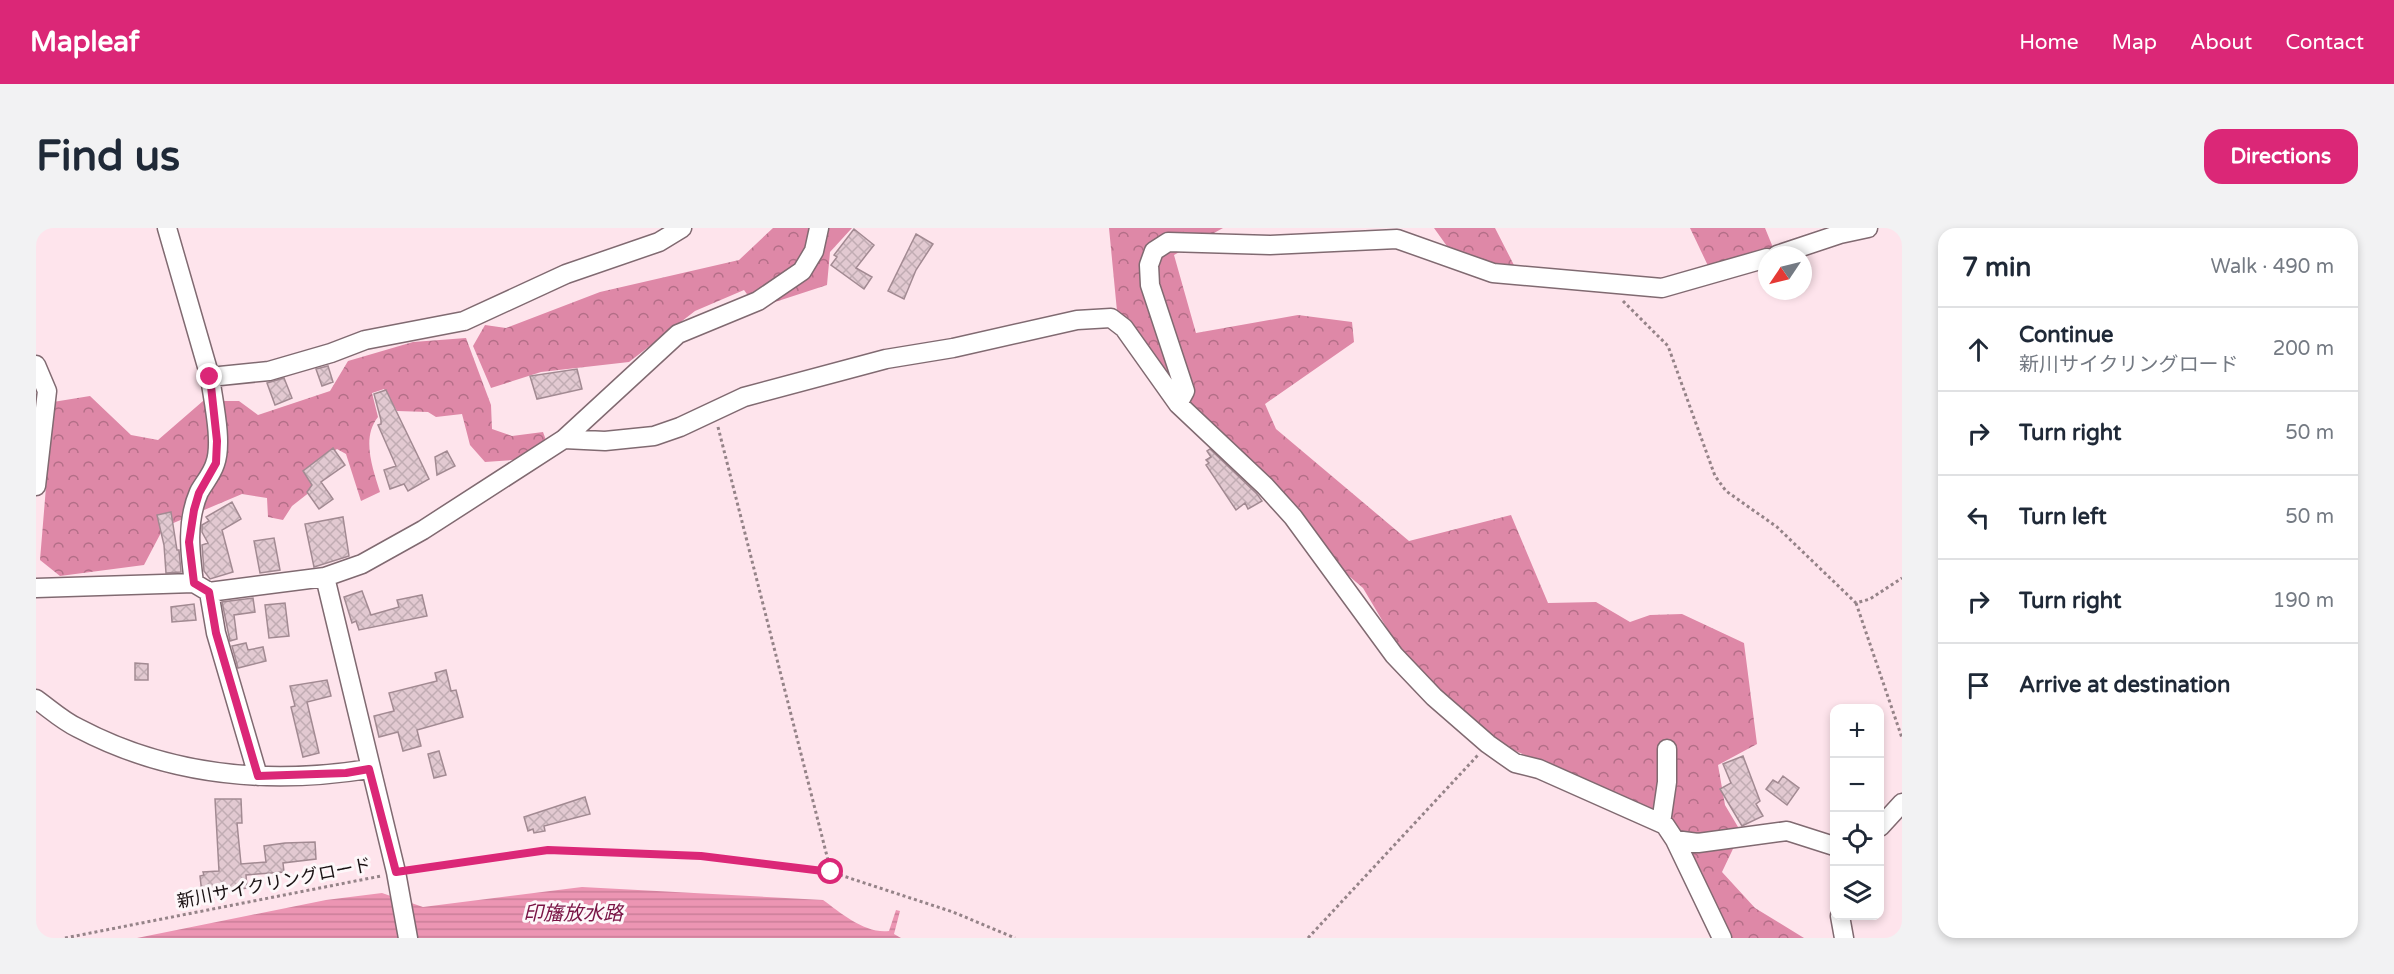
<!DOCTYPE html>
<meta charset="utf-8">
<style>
:root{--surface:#fff;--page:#f2f2f3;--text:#1f2937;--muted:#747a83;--line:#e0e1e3;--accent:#db2777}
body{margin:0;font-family:"Varela Round","Noto Sans JP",sans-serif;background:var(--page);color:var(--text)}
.controls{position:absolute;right:18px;bottom:18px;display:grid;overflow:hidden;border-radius:12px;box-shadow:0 3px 9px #0003}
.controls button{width:54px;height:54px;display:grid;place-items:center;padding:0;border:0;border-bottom:2px solid var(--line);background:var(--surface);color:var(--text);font:30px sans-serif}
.compass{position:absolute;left:1722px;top:18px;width:54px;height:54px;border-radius:50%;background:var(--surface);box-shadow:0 3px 9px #0003;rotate:235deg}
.stop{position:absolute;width:18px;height:18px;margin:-14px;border:4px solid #db2777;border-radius:50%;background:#fff}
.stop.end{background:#db2777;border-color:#fff;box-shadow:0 2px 6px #0008}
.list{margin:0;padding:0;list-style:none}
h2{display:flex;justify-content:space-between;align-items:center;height:78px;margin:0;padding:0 24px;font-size:26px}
h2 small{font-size:20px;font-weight:400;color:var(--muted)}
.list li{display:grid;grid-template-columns:39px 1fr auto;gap:18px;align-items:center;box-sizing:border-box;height:84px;padding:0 24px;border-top:2px solid var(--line)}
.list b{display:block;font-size:22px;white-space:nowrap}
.list p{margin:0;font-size:20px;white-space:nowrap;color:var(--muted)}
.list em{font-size:20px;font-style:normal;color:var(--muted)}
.icon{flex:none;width:33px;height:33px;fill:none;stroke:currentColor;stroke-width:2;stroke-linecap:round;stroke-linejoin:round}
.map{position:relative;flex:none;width:1866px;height:710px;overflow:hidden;border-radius:18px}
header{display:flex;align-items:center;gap:36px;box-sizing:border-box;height:84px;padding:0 30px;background:var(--accent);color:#fff}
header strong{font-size:28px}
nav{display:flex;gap:33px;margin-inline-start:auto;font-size:21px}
.intro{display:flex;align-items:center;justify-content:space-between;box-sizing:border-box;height:144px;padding:0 36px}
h1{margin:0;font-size:42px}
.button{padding:15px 27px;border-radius:18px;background:var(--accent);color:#fff;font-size:21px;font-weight:700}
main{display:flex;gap:36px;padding:0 36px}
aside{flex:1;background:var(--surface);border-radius:18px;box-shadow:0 3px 9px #0003}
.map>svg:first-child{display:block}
.forest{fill:url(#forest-crowns)}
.water{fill:url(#water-rules)}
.building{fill:url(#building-cross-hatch);stroke:#a28a92;stroke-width:1.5}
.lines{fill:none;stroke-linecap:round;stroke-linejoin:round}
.minor-casing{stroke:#806a71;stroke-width:21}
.path{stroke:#958388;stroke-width:3;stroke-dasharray:3 3;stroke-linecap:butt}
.minor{stroke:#fff;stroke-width:18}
.route{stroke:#db2777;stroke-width:8}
.labels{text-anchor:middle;stroke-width:6;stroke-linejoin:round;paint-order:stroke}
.street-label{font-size:18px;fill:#1a1214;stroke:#fdf7f9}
.water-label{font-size:20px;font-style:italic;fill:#791445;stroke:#fdf7f9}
</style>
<header>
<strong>Mapleaf</strong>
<nav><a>Home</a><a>Map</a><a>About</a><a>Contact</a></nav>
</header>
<div class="intro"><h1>Find us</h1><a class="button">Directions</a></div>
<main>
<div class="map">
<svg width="1866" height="710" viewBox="0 0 1866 710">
<defs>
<pattern id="forest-crowns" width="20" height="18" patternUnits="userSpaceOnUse" patternTransform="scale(1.5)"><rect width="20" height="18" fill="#de88a7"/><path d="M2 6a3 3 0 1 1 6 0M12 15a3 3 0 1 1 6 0" fill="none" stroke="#b36e87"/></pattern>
<pattern id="water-rules" width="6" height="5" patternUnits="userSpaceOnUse" patternTransform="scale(1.5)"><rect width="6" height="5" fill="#ec95b3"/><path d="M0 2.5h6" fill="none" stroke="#ca7f99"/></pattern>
<pattern id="building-cross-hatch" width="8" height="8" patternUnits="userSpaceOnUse" patternTransform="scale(1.5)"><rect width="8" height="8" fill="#e2c9d1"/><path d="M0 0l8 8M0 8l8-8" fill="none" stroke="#c1acb3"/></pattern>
</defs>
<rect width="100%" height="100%" fill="#fee4ec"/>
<path class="forest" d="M737 0H816L794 24 791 57 721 80 708 62 659 83 593 134 505 144 455 160 437 118 449 97 470 100 564 64 703 32Z
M1073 0H1187L1138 27 1160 105 1262 87 1316 94 1318 114 1229 176 1240 201 1373 313 1475 287 1512 375 1560 374 1594 394 1614 387 1646 386 1708 415 1721 516 1682 537 1689 577 1705 604 1686 644 1719 680 1768 710H1695L1632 589 1475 521 1456 507 1388 447 1359 414 1327 360 1306 342 1170 196 1140 159 1106 108 1081 83Z
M1398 0H1459L1480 41 1460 39 1413 21Z
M1654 0H1729L1738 22 1674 42Z
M430 110 455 177 456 201 476 208 507 204 511 215 489 231 449 234 434 217 426 186 400 189 392 184 361 183 348 161 336 165 342 189C325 210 337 241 344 264L325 273 310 226 301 221 269 241 279 260 256 278 247 292 232 289 231 270 206 266 128 299 108 337 24 348 4 332 17 174 54 168 95 207 122 212 167 173H203L222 187 294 163 312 133 377 114Z"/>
<path class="water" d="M546 659 787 672C805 685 829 706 853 703L860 682 864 683 858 706 865 710H101L290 672 346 665 387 679Z"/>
<path class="building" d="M818 1 838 17 820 40 836 49 828 61 795 37 801 29 798 27Z
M880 6 897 16 880 42 868 71 852 63Z
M292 138 297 154 286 158 280 141Z
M541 141 546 161 501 171 494 148Z
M248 150 256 170 239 177 231 155Z
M350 162 393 251 372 263 368 256 354 261 348 242 360 238 342 197 345 196V192L338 166Z
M297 220 309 237 285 254 297 271 283 281 271 264 276 257 267 243Z
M1174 221 1221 266 1226 273 1212 281 1209 275 1200 282 1170 237 1173 235 1170 232 1175 229 1171 223Z
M411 223 419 238 401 247 399 229Z
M196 274 205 291 186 302 197 344 174 351 168 343 166 317 172 315 166 304V297L173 293 170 289Z
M135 284 141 322H143L145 344 130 345 128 317 121 287Z
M307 289 313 328 278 339 269 296Z
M238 310 244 342 224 345 218 313Z
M326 363 335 387 363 379 361 372 386 367 391 388 323 402 320 393 316 395 308 369Z
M217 370 219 384 198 387 201 411 194 413 186 374Z
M249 375 253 408 233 410 229 377Z
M158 376 160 392 136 394 135 379Z
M210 415 212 422 227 419 230 433 202 440 196 418Z
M99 435 112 436V452H99Z
M410 442 415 463 420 462 427 489 381 502 385 518 367 523 362 504 343 509 338 488 358 483 353 465 401 453 399 445Z
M291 452 295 468 271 474 283 525 267 529 255 479 259 478 254 458Z
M403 523 410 547 398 550 392 526Z
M1707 528 1724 573 1720 576 1727 588 1706 598 1684 561 1695 555 1687 536Z
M1747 548 1763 560 1751 577 1730 561 1737 552 1742 555Z
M549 569 554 586 508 598 509 603 498 605 497 601 492 603 488 589Z
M179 571H205L206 595H201L205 636 230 634 228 618 249 615 279 614 280 631 247 635 248 644 210 647 211 660 166 666 164 648 168 647 167 644 183 643Z"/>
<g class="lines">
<defs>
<path id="minor" d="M131 0 174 149 233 143 295 125 329 112 428 93 530 46 623 14 646 0
M1741 27 1804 6 1832 0
M0 137 11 163 0 258
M1142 176 1149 163 1114 57 1113 37 1118 23 1132 14 1234 17 1361 11 1457 45 1626 60 1731 30
M528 211 569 213 618 208 644 199 708 169 850 131 917 120 1041 92 1075 90 1088 100 1142 176 1229 258 1257 289 1358 427 1398 469 1452 516 1479 535 1503 541 1629 597 1639 612 1686 710
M158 355C154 324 150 294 163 264 168 255 176 246 179 236 187 215 177 172 174 149
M0 360 158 355 173 364 289 349
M173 364 180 405 222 548
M0 471C14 481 27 493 42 500 133 548 232 557 333 541
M1625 595 1631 554V521
M1844 599 1866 575
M1639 612 1662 615 1751 603 1798 618
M1804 688 1808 710
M372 710 360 644 289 349 326 336 387 302 528 211 642 106 722 73 766 43 778 23 783 0"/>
</defs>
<use href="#minor" class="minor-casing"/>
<path class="path" d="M1587 73 1632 118 1679 248 1690 263 1741 299 1820 375 1834 371 1866 350
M682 199 795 644
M1820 375 1866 510
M375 643 511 622 665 628 795 644 917 684 979 710
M29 710 345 648
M1272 710 1442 527"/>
<use href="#minor" class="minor"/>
</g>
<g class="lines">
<path class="route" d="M174 149 181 213 180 235 163 265 158 282 153 314 158 355 173 364 180 405 222 548 310 545 333 541 360 644 512 622 665 628 795 644"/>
</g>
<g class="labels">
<g class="street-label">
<text transform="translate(238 655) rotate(-11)" y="6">新川サイクリングロード</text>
</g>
<g class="water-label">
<text x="537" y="692">印旛放水路</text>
</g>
</g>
</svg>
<div class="controls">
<button>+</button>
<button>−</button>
<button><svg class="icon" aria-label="locate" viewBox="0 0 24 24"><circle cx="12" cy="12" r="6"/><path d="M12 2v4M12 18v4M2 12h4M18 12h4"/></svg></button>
<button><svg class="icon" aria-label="layers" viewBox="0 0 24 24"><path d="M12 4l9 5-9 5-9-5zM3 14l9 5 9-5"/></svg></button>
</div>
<svg class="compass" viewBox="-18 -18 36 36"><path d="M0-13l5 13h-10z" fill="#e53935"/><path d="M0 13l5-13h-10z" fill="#747a83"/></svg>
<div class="stop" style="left:795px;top:644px"></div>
<div class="stop end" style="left:174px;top:149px"></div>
</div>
<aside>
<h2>7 min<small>Walk · 490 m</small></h2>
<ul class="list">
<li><svg class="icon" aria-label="ahead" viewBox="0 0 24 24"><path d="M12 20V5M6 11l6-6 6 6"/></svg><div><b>Continue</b><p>新川サイクリングロード</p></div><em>200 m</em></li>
<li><svg class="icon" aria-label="right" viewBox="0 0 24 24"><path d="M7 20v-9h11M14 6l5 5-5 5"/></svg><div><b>Turn right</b></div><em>50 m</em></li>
<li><svg class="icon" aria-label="left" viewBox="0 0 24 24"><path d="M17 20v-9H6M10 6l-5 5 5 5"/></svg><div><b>Turn left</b></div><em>50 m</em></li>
<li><svg class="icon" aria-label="right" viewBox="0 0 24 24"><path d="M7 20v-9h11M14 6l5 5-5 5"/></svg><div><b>Turn right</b></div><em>190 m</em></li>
<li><svg class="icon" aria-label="arrive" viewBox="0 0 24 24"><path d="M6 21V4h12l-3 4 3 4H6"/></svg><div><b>Arrive at destination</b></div></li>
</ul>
</aside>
</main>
